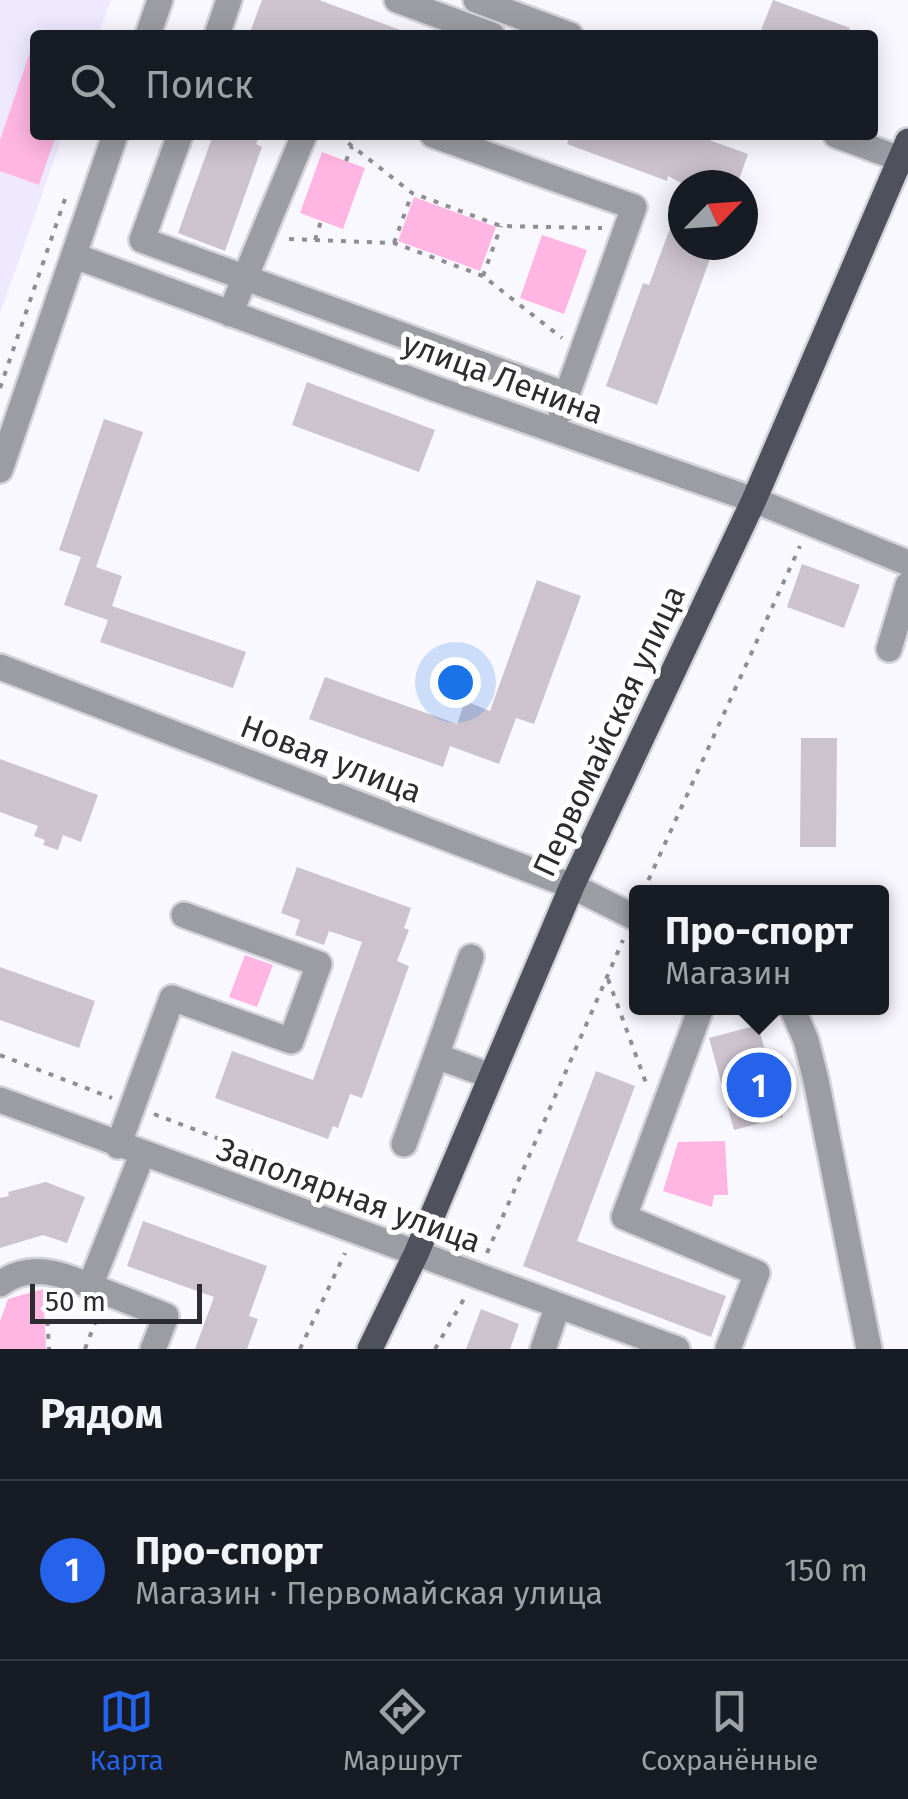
<!DOCTYPE html>
<html lang="ru">
<meta charset="utf-8">
<style>
:root{--surface:#171b24;--page:#242831;--text:#f1f3f6;--muted:#9ea1a6;--line:#363941;--accent:#2563eb}
body{margin:0;font-family:"Fira Sans",sans-serif;background:var(--page);color:var(--text)}
.compass{position:absolute;left:668px;top:170px;width:90px;height:90px;border-radius:50%;background:var(--surface);box-shadow:0 5px 25px #0003;rotate:65deg}
.scale{position:absolute;left:30px;bottom:25px;width:172px;box-sizing:border-box;padding-left:10px;border:5px solid #2d2c31;border-top:0;font-size:28px;line-height:35px;white-space:nowrap;color:#2d2c31;-webkit-text-stroke:8px #fff;paint-order:stroke}
.you{position:absolute;left:455px;top:682px;width:35px;height:35px;margin:-25px;border:8px solid #fff;border-radius:50%;background:#1a73e8;box-shadow:0 0 0 15px #1a73e833}
.badge{display:grid;place-items:center;width:65px;height:65px;border-radius:50%;background:var(--accent);color:#fff;font-size:32px;font-weight:700}
.pin{position:absolute;translate:-50% -50%;border:5px solid #fff;box-shadow:0 2px 10px #0006}
.popup{position:absolute;left:629px;top:885px;width:260px;height:130px;box-sizing:border-box;display:grid;place-content:center;border-radius:10px;background:var(--surface);filter:drop-shadow(0 2px 8px #0005);font-size:32px;white-space:nowrap;color:var(--muted)}
.popup b{font-size:38px;color:var(--text)}
.popup::after{content:'';position:absolute;left:50%;top:100%;margin-left:-20px;border:20px solid transparent;border-top-color:var(--surface)}
.list{margin:0;padding:0;list-style:none}
h2{display:flex;justify-content:space-between;align-items:center;height:130px;margin:0;padding:0 40px;font-size:42px}
h2 small{font-size:32px;font-weight:400;color:var(--muted)}
.list li{display:grid;grid-template-columns:65px 1fr auto;gap:30px;align-items:center;box-sizing:border-box;height:180px;padding:0 40px;border-top:2px solid var(--line)}
.list b{display:block;font-size:38px;white-space:nowrap}
.list p{margin:0;font-size:32px;white-space:nowrap;color:var(--muted)}
.list em{font-size:32px;font-style:normal;color:var(--muted)}
.icon{flex:none;width:55px;height:55px;fill:none;stroke:currentColor;stroke-width:2;stroke-linecap:round;stroke-linejoin:round}
.map{position:relative;flex:none;width:908px;height:1349px;overflow:hidden}
.search{position:absolute;background:var(--surface);box-shadow:0 5px 25px #0003;left:30px;right:30px;top:30px;height:110px;display:flex;align-items:center;gap:25px;box-sizing:border-box;padding:0 35px;border-radius:10px;color:var(--muted);font-size:38px}
.sheet{height:310px;background:var(--surface)}
nav{display:flex;justify-content:space-around;align-items:center;box-sizing:border-box;height:140px;border-top:2px solid var(--line);background:var(--surface);font-size:28px;color:var(--muted)}
nav a{display:grid;justify-items:center;gap:5px}
nav .on{color:var(--accent)}
.map>svg:first-child{display:block}
.built{fill:#eee9ff}
.green{fill:#ffb6e2}
.building{fill:#ccc3ce}
.lines{fill:none;stroke-linecap:round;stroke-linejoin:round}
.minor-casing{stroke:#d4d3d9;stroke-width:30}
.major-casing{stroke:#d4d3d9;stroke-width:30}
.path{stroke:#8f8e94;stroke-width:4;stroke-dasharray:5 8;stroke-linecap:butt}
.minor{stroke:#9b9da2;stroke-width:25}
.major{stroke:#4f525c;stroke-width:25}
.labels{text-anchor:middle;stroke-width:10;stroke-linejoin:round;paint-order:stroke}
.street-label{font-size:32px;fill:#2d2c31;stroke:#fff}
</style>
<div class="map">
<svg width="908" height="1349" viewBox="0 0 908 1349">
<rect width="100%" height="100%" fill="#f9f8fe"/>
<path class="built" d="M0 0H111L98 35H35V135H63L0 314Z"/>
<path class="green" d="M30 52 35 53V135H56L39 185 0 171V140Z
M322 152 365 168 343 229 300 213Z
M414 197 496 227 480 271 398 241Z
M542 235 587 250 564 314 520 298Z
M245 955 273 965 257 1007 229 997Z
M725 1141 728 1195H714L712 1207 663 1191 678 1142Z
M43 1289 46 1349H0V1321L8 1299Z"/>
<path class="building" d="M262 0H319L414 35H249Z
M773 0 850 28 847 35H759Z
M213 135H260L256 144 262 147 225 251 178 233Z
M570 135H695L748 154 737 185H685L668 176 667 181 567 144Z
M683 193V245H715L657 405 606 386 643 283 649 285Z
M307 382 435 430 419 472 292 425Z
M104 419 143 432 96 567 122 576 112 606 246 652 233 688 100 642 108 620 64 605 81 557 59 550Z
M802 564 860 585 844 628 787 607Z
M537 580 581 596 534 724 516 718 499 764 450 746 443 767 309 719 325 677 457 724 465 701 490 711Z
M801 738H837L836 847H800Z
M0 759 98 795 81 842 63 835 58 850 43 845 45 840 34 836 38 826 0 812Z
M297 867 411 908 404 928 409 930 397 961 409 966 362 1098 350 1094 338 1128 333 1126 328 1139 215 1098 232 1051 313 1080 362 942 329 931 324 945 295 935 300 920 281 913Z
M0 967 95 1001 79 1048 0 1020Z
M758 1025 783 1117 734 1130 709 1038Z
M596 1071 635 1086 577 1241 726 1296 711 1337 523 1266Z
M46 1182 85 1197 67 1243 43 1235 0 1248V1198L9 1196 8 1192Z
M143 1221 267 1266 249 1316 258 1319 247 1349H195L214 1297 127 1266Z
M481 1309 519 1324 510 1349H466Z"/>
<g class="lines">
<defs>
<path id="minor" d="M397 0 492 35
M476 0 570 35
M148 35 160 0
M217 35 229 0
M180 135 142 240 566 395
M433 135 469 148
M474 135 469 148 634 207 561 411
M836 135 908 162
M75 256 436 389 754 500 908 563
M230 314 304 135
M0 470 115 135
M889 649 908 585
M0 667 572 886 636 918
M471 957 436 1056 491 1076
M701 1008 624 1217 757 1273 728 1349
M792 1008 806 1040 816 1080 869 1349
M0 1100 677 1349
M404 1144 436 1056
M118 1146 172 998 291 1041 319 964 184 915
M142 1155 90 1286 166 1316 153 1349
M0 1284C29 1262 60 1273 90 1286
M543 1349 558 1305"/>
<path id="major" d="M370 1349 416 1254 572 886 754 500 908 141"/>
</defs>
<use href="#minor" class="minor-casing"/>
<use href="#major" class="major-casing"/>
<path class="path" d="M338 135 412 193 501 226 602 228
M346 161 352 146
M289 239 394 243 483 276 562 338
M315 240 321 221
M394 243 412 193
M483 276 501 226
M0 388 65 199
M643 892 800 546
M608 979 646 1083
M0 1055 112 1098
M154 1114 371 1197 366 1209
M487 1253 623 940
M46 1295 49 1349
M85 1349 98 1315
M300 1349 345 1253
M435 1349 465 1297"/>
<use href="#minor" class="minor"/>
<use href="#major" class="major"/>
</g>
<g class="labels">
<g class="street-label">
<text transform="translate(503 378) rotate(20)" y="11">улица Ленина</text>
<text transform="translate(609 731) rotate(-65)" y="11">Первомайская улица</text>
<text transform="translate(331 759) rotate(21)" y="11">Новая улица</text>
<text transform="translate(349 1195) rotate(20)" y="11">Заполярная улица</text>
</g>
</g>
</svg>
<svg class="compass" viewBox="-18 -18 36 36"><path d="M0-13l5 13h-10z" fill="#e53935"/><path d="M0 13l5-13h-10z" fill="#9ea1a6"/></svg>
<div class="scale">50 m</div>
<div class="you"></div>
<div class="pin badge" style="left:759px;top:1085px">1</div>
<div class="popup"><b>Про-спорт</b>Магазин</div>
<div class="search"><svg class="icon" aria-label="search" viewBox="0 0 24 24"><circle cx="10" cy="10" r="6"/><path d="M15 15l6 6"/></svg>Поиск</div>
</div>
<section class="sheet">
<h2>Рядом<small></small></h2>
<ul class="list">
<li><span class="badge">1</span><div><b>Про-спорт</b><p>Магазин · Первомайская улица</p></div><em>150 m</em></li>
</ul>
</section>
<nav>
<a class="on"><svg class="icon" aria-label="map" viewBox="0 0 24 24"><path d="M3 6l6-2 6 2 6-2v14l-6 2-6-2-6 2zM9 4v14M15 6v14"/></svg>Карта</a>
<a><svg class="icon" aria-label="directions" viewBox="0 0 24 24"><path d="M12 3l9 9-9 9-9-9zM9 14v-3h6M13 9l2 2-2 2"/></svg>Маршрут</a>
<a><svg class="icon" aria-label="saved" viewBox="0 0 24 24"><path d="M7 4h10v16l-5-4-5 4z"/></svg>Сохранённые</a>
</nav>
